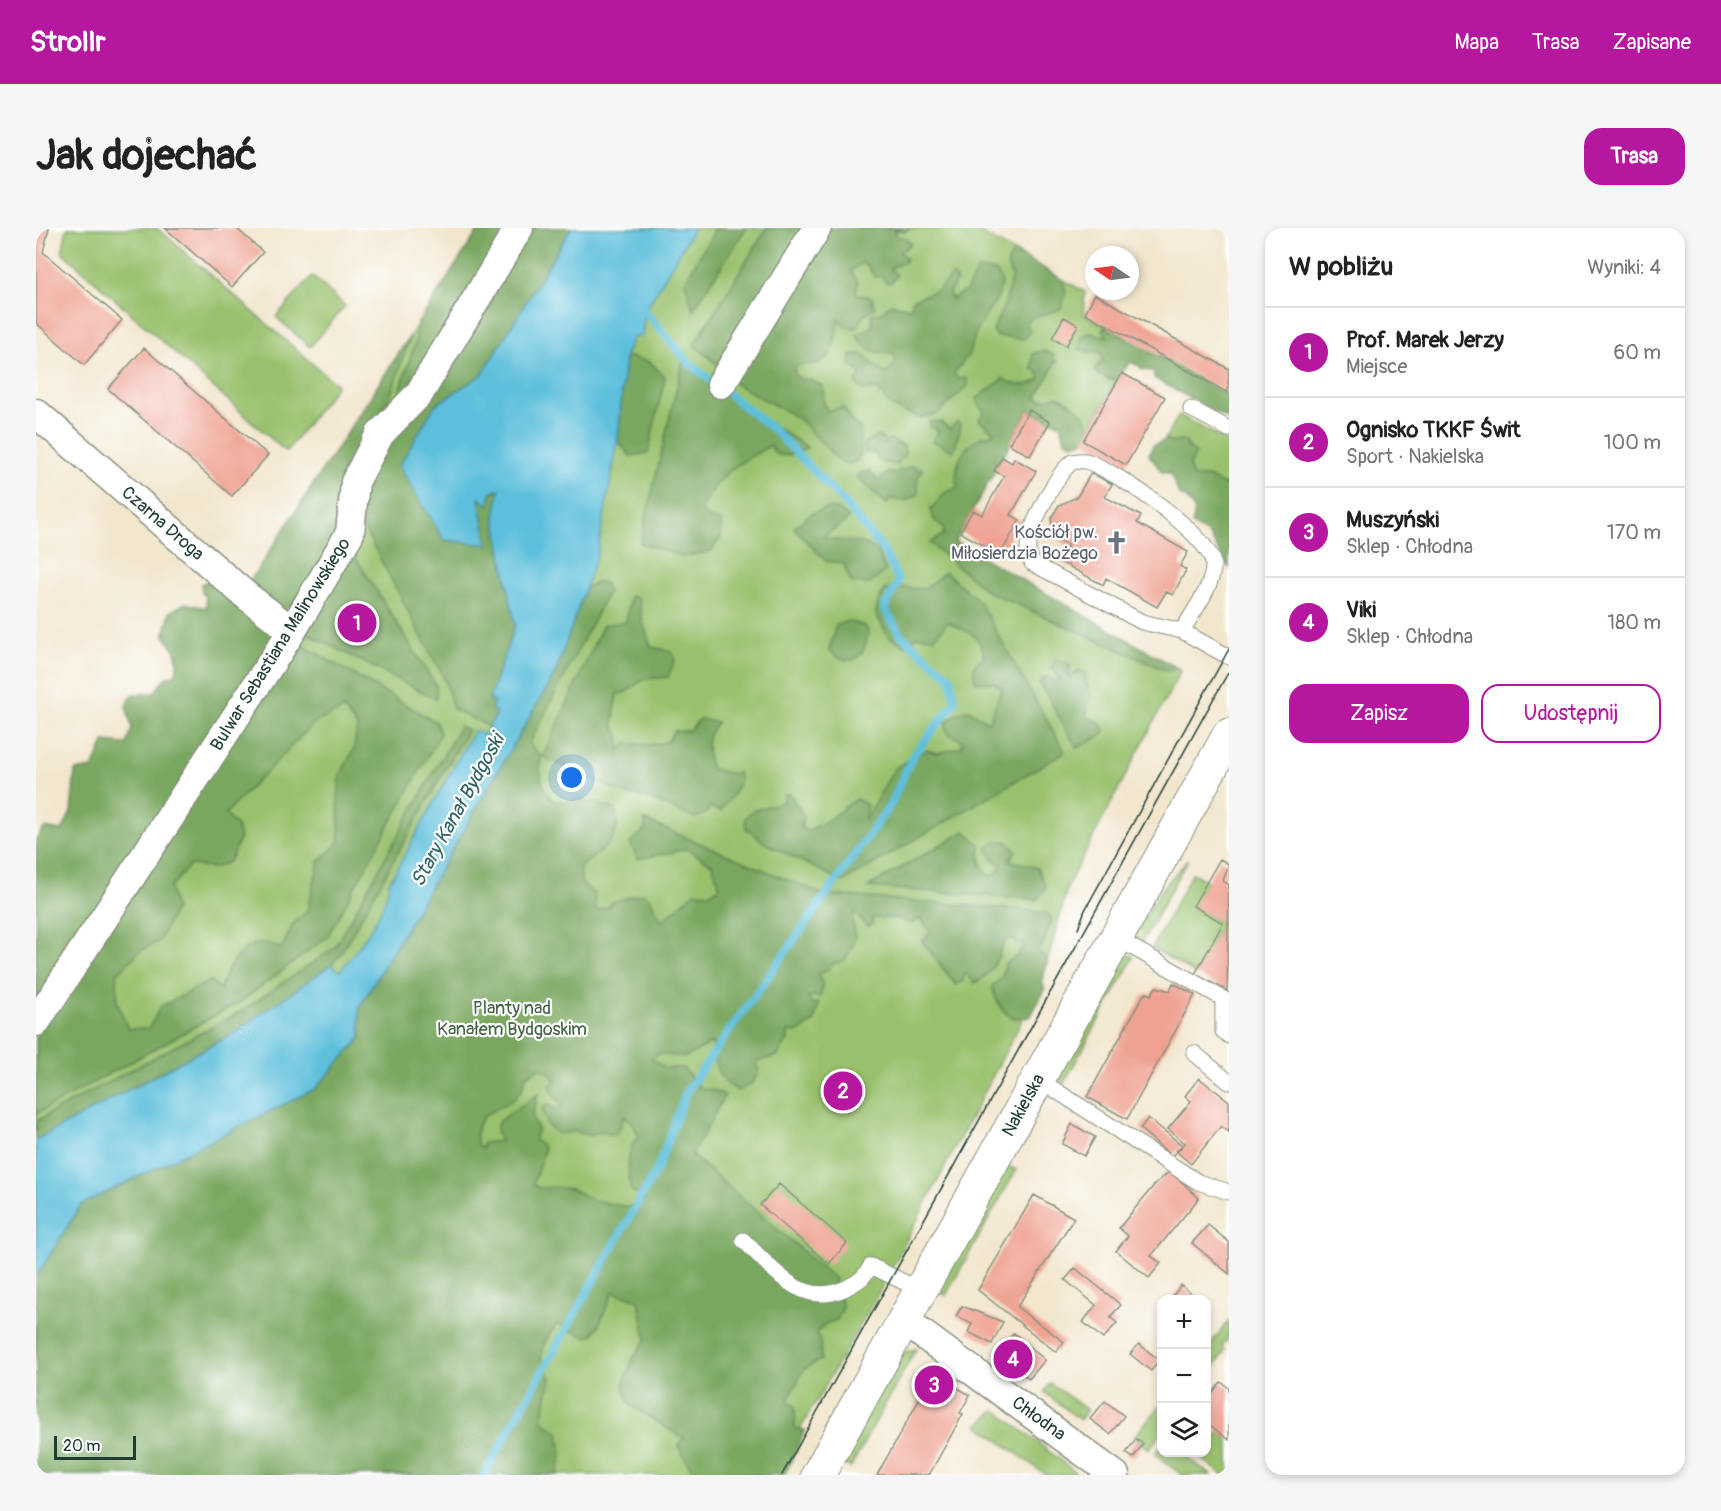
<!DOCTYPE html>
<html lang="pl">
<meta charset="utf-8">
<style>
:root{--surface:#fff;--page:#f6f6f6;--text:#222;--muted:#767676;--line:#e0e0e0;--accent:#b5179e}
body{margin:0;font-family:Pangolin,sans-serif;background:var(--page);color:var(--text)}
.controls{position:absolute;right:18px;bottom:18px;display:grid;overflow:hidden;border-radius:12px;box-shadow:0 3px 9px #0003}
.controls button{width:54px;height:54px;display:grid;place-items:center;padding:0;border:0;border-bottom:2px solid var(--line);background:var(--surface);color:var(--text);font:30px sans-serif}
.compass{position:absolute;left:1049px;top:18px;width:54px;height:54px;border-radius:50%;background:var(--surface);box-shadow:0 3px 9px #0003;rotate:283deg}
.scale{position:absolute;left:18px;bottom:15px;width:82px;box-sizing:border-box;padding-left:6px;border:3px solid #1f3d34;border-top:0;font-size:16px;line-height:21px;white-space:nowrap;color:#1f3d34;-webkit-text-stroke:4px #fff;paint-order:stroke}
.you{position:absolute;left:536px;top:550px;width:21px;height:21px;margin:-15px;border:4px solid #fff;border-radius:50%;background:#1a73e8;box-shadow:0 0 0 9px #1a73e833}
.badge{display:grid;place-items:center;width:39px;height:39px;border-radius:50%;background:var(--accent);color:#fff;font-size:20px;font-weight:700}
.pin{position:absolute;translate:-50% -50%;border:3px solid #fff;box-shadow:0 2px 6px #0006}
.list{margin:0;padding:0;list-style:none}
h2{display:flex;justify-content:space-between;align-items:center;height:78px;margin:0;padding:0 24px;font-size:26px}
h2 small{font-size:20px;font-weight:400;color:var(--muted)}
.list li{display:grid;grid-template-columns:39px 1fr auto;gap:18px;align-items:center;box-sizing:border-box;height:90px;padding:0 24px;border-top:2px solid var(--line)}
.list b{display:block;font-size:22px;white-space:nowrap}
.list p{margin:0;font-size:20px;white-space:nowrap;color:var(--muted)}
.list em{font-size:20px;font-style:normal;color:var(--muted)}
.actions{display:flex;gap:12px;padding:18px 24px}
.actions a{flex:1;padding:14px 0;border:2px solid var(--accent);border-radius:18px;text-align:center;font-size:21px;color:var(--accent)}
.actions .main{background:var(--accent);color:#fff}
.icon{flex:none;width:33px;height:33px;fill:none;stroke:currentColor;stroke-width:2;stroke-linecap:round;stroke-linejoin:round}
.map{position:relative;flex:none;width:1193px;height:1247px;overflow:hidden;border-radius:18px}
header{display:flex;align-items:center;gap:36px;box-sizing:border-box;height:84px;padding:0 30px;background:var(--accent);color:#fff}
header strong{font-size:28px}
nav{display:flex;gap:33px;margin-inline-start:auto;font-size:21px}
.intro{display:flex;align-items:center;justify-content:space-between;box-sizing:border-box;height:144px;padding:0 36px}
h1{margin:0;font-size:42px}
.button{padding:15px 27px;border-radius:18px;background:var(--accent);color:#fff;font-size:21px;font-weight:700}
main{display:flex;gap:36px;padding:0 36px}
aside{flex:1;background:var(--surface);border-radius:18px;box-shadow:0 3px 9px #0003}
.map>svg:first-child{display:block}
.green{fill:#99c16d;stroke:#5c7f50;stroke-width:1.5}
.forest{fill:#7aa760;stroke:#4c724a;stroke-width:1.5;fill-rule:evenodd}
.water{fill:#5dbfdb;stroke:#3e7e88;stroke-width:1.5}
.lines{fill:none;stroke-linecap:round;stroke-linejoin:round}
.stream{stroke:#5dbfdb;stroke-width:8}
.building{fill:#efa292}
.lane-casing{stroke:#889280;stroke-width:17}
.street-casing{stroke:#889280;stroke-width:31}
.secondary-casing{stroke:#889280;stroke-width:35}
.lane{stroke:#fff;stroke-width:15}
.street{stroke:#fff;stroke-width:28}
.secondary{stroke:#fff;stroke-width:33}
.tram{stroke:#1f3d34;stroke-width:1.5}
.labels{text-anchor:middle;stroke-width:4.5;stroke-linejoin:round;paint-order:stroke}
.street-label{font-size:18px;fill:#1f3d34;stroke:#fff}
.worship-label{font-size:18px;fill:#5b616d;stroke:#fff;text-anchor:end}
.park-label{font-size:18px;fill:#446545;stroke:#fff}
.water-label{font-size:20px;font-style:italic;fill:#326466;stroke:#fff}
</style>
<header>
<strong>Strollr</strong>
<nav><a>Mapa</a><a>Trasa</a><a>Zapisane</a></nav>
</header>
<div class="intro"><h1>Jak dojechać</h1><a class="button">Trasa</a></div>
<main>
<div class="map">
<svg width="1193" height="1247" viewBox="0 0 1193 1247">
<rect width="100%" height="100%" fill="#fff"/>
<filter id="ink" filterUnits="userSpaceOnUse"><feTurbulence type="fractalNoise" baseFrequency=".0167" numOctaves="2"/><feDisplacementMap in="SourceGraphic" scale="12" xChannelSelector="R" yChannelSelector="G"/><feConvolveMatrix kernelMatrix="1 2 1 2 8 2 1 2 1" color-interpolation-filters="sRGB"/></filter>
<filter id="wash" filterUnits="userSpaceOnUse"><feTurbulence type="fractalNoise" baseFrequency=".008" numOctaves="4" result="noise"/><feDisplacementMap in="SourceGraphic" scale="24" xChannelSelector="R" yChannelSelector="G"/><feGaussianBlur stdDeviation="1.35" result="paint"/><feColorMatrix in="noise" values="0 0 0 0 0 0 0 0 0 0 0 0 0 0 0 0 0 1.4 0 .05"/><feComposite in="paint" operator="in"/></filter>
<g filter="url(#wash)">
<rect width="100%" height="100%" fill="#f2e6cd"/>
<path class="green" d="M31 0H121L301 157 250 224 26 24Z
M444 0H936L1049 64 1047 86 1069 98 1067 101 1071 110 1051 124 1061 123 1068 128 1059 141 1072 152H1081L1054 200 1048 186 1028 171 1021 168 1005 172 1000 169 919 314 1145 442 1032 657 1006 754 846 1059 738 1247H0V703L212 357Z
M276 48 309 78 274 119 240 89Z
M1143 187 1193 215V259L1171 249 1157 250 1153 238 1159 225 1145 212 1139 216 1128 213Z
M1152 631 1104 718 1096 713 1122 666Z
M1156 645 1172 653 1158 678 1187 695 1159 746 1116 720Z
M1093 727 1098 729 1028 855 1023 852 1022 844 1086 729Z
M974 939 980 942 910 1067 901 1063 968 940Z
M1193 1092V1109L1186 1118 1189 1122 1171 1151V1121Z
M880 1121 814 1240 805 1233 868 1124Z
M1014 1155 1051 1182 1044 1192 1008 1164Z
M1125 1177V1206L1113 1221 1098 1209Z
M960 1182 1039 1244 1037 1247H1010L942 1197Z
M1183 1204 1193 1212V1247H1187L1166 1231V1227L1170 1224Z
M1125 1219 1126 1224 1145 1225 1175 1247H1146L1119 1226Z"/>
<path class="forest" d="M444 0H476L359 179 380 112 381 97Z
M494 0H535L446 147 398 177 443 269 465 261 459 288 479 397 453 471 458 474 462 484 453 499 417 481 409 452 324 293 331 242 448 81 452 83 457 75 453 72Z
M680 0H710L657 82 649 53Z
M731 0H773L686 140 658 117Z
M785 0H874L869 4 859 1 861 9H868L875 16 864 24 870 30 869 34 856 39 855 42 861 47 856 54H850L846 48 839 49 831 37 825 35 815 43 822 54 820 66 835 69 839 79 829 86 820 100 810 99 802 91C800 107 800 131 780 136 774 137 767 136 761 138L758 143 761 150 775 152 787 158 788 176 792 183 807 179 817 195 824 199 825 226 822 232 814 236 805 235 762 190 692 152Z
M979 24 1026 51 1030 65 1025 81 995 90 991 95 994 105 988 111 960 108 957 102 969 76 976 47C969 39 972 31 979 24Z
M942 41 960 43 966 54 962 69 941 101 932 128 918 145 922 151 931 150 932 158 901 186 883 190 855 178 840 160C831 164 826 164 820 155L825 145 814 137 815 128 824 125 850 146 859 136V127C843 124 828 124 821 107L837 98 835 86 845 84 855 76 875 80 877 71 900 63 917 47 921 52 913 65 915 71 930 63Z
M1069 98 1193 168V192L1118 150V143L1107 142 1102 137 1094 134 1081 152 1064 148 1058 141 1066 135 1067 128 1061 123 1043 121 1046 108 1055 105 1071 109 1067 101Z
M374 109 353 172 349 176 303 304 0 780V611L8 600 26 603 35 584 39 543 57 540 68 514 91 516 96 500 90 478 96 466 118 465 129 450 140 446C143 428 140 422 128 408L134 384 149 375 170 380V369L166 365 165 356 178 350 207 364Z
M1007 123 1018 127 1017 134 1022 132 1000 169 1006 172 1021 168 1028 171 1048 186 1054 200 1047 213 1036 216 1029 212 1025 197 993 182 919 314 1141 440 1131 443 951 363 894 315 908 306 907 300 899 293 894 282 910 264 921 260C918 240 923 223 941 211 947 208 953 208 958 204L943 192 948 183 942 177 941 171C950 162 959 159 967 150 978 158 995 160 1004 150L1001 143 996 141 997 125Z
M589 128 614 134 629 149 612 225 594 228 582 213Z
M647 133 682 161 771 219C759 226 751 230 738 225L735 217C698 238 686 243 664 281L672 290 685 293V309L675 323 647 329 604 315Z
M894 193 905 194 914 201 921 194 925 197 918 223 896 213 903 204 893 197Z
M842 208 847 211 849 217 853 211 868 218 869 225 861 237 842 233 839 225 829 224 828 214Z
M1130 212 1138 215 1145 212 1150 214V219L1160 225 1153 238 1157 249H1171L1193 259V340L1173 307 1156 297 1159 283 1150 270 1143 267 1135 246 1126 244 1113 227 1117 217Z
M875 238H880V243L885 239 887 242 881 251 883 266 870 273 854 271 851 276 820 248 833 242 842 253 851 245H861L863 242H868Z
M792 280 803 282 813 290C805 300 795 300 787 310L827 315 841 322 850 342 834 356 815 354 807 335 790 333 758 300 774 286Z
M315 322 400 458V471L268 404Z
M909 344 942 372 1029 524 807 654 729 615 710 600 709 590 716 583 747 574 749 566H754L768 589 765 600 772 603 789 594 820 571 831 577 829 593 858 541 890 522 902 525 925 519 927 513 910 504V494C935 474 932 483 953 494L966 460 958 455 940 454C936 441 936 436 948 429 946 405 929 404 912 394L899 409 881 408 870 418 853 409 840 386 842 373 849 362 868 359 888 361Z
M562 354 568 355 572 364 493 516 505 528C503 547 504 561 519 574L545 571 580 581C586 616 565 621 544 639L545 654 558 666 560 683 572 679 576 674 607 665 613 669 626 693 659 664 674 665 684 659 676 636 651 621 602 631 594 615 610 601 608 592 786 666 989 682 1011 685 1016 691 1007 717 1000 723 1012 731 1006 753 1009 762 994 789C971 795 961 779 956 758L966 750 969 736C976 733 987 723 988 715L979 716V711L969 712C962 730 956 747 939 755L929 745 927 753 920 757 886 713 895 704 885 691 874 696 861 690H836L837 696 831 699 818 684C815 694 819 700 819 709 818 718 812 726 808 733L796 736 792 742 782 746 787 759 784 769 777 768 772 770 776 775H783L778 794 761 805 752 804V812L741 828 721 833 720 837 723 842 717 855 702 863C678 848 680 840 676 815L650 829 622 826 616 831 628 840H647L665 861 677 862 689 867 656 927 799 1051 796 1060 803 1068 807 1080 801 1092 789 1096 781 1105 784 1112 785 1132 768 1141 752 1172 759 1179V1201L769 1202 750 1244 747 1247H659L642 1218 648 1210C643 1208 597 1179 594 1176 591 1171 589 1163 587 1157L597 1131 610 1111 603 1072 577 1064 563 1097 556 1108H548L521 1096 510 1111 505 1130 515 1150 506 1192 523 1205 526 1228 521 1247H0V1049L45 977 279 861 325 810 323 781 519 446 550 359ZM504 840 513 844 519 853 514 857 516 864 526 878 522 882 511 877 506 881 512 898 523 906 539 903 554 908 564 904 578 907 582 905 588 888 597 895 603 909C590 919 591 946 595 962L609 972 592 979 557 972 536 961 518 959 504 960 497 957 508 922 506 917 498 912 502 901 496 890 502 866 463 893 460 902 464 913 447 915 446 920 442 918C433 880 466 886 483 865 487 861 488 854 490 848Z
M594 368 603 370 606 391 615 419 635 423 639 431 632 449 609 451 588 465 581 466 577 496 584 510 583 522 591 515 612 517 631 514 638 503H653L663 491 681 494C668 509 670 523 675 541L698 546 702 544C708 561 692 569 685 583L673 579 671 585 659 590 608 569 589 566 507 529 567 397 590 394Z
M812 393 829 398 832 403C830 429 815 443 793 422L800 397Z
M261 414 400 494 404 506 291 709 207 772 0 886V797ZM308 481 321 499 318 521 304 548 302 571 304 613 283 634 271 683 257 696 246 720C240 719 233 715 227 715 203 716 190 742 184 761L174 753 124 779 114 800 92 801 81 774V746L104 723 123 713 139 681 134 660 154 637 178 640 193 634 204 610 200 598 189 586 278 495Z
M1019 432 1030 433 1034 438 1033 450 1043 442 1051 445 1049 452 1056 468 1050 480 1052 490 1062 493 1069 502 1067 507 1041 520 1003 454 1011 448 1016 452H1024L1016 439Z
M424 498 432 502 303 728 295 737 198 805 0 912V894L14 885 204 784 298 720Z
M929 603 944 617 945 637 952 647H959L966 638 959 633 951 620 960 614 970 613 980 623 973 632 1001 640 1010 659 1001 672 832 659Z"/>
<path class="water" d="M535 0H658L609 83 606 109 598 108 589 128 582 213 561 327 519 446 323 780 325 810 279 861 45 977 0 1049V912L198 805 295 737 304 743C325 716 348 689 353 655L438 502 448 507 461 485 455 480 458 474 453 471 479 397 459 288 464 261 455 264 453 277 443 270 452 317 408 312 363 238 399 177 446 147Z"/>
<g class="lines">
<path class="stream" d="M448 1247 621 941 650 864 855 576 876 529 919 474 915 450 865 407 848 380 863 353 848 323 806 272 738 202 653 135 609 83"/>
</g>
<g id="blocks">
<path class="building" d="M0 0H13L7 24 86 92 48 137 0 95Z
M129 0H200L227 24 196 59Z
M1059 66 1193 141 1192 165 1049 85Z
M1028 89 1042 97 1030 118 1016 110Z
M108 120 232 227 196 268 72 161Z
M1086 145 1129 169 1090 237 1047 213Z
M993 182 1014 194 994 228 973 216Z
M966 229 976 235 978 230 1000 243 975 287 984 292 964 327 924 304 937 282 946 287 968 248 958 243Z
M1055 245 1076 256 1069 269 1105 288 1101 295 1152 324 1144 338 1150 342 1137 367 1130 364 1121 379 1070 350 1067 357 1023 333 1032 317 1019 310 1015 291 1023 277 1041 269Z
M1184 631 1193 636 1187 653 1193 657 1191 763 1159 746 1187 695 1157 678Z
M1137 755 1159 767 1091 891 1051 869 1107 768 1111 765 1115 767 1120 759 1134 763Z
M1163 850 1193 873V904L1185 898 1155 936 1141 924 1149 915 1132 901 1155 873 1149 868Z
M1112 890 1146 917 1136 928 1104 901Z
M1036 896 1059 909 1048 928 1026 916Z
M1134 943 1163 970 1115 1028 1125 1035 1113 1050 1080 1023 1092 1008 1083 1000 1119 956Z
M743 956 811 1015 793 1036 724 977Z
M998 967 1038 990 981 1079 1028 1114 1020 1124 942 1062Z
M1172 997 1193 1014V1046L1156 1015Z
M1039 1040 1085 1077 1074 1089 1081 1095 1067 1111 1047 1094 1060 1077 1029 1052Z
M1145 1057 1163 1072H1139L1136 1069Z
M926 1078 967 1094 956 1116 932 1104 936 1096 920 1088Z
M978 1105 1009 1132 993 1151 962 1124Z
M1103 1116 1123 1132 1115 1143 1094 1126Z
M900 1147 934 1167 924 1185 927 1186 893 1247H841L888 1163 890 1164Z
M1185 1154 1193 1160V1212L1170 1194V1173Z
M1069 1173 1088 1188 1074 1206 1054 1191Z
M1100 1211 1107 1216 1097 1230 1090 1225Z"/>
</g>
</g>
<g filter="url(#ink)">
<use href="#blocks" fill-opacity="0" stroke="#889280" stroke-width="1.5"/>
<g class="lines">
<defs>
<path id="lane" d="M1155 181 1193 201
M1146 403C1156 385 1178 358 1177 336 1174 306 1078 242 1050 233 1045 232 1041 233 1036 234 1021 245 990 303 992 322 992 326 995 331 996 335L1106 394 1146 403 1193 429
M1080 710 1193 774
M1187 771V803L1193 808
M1158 825 1193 854
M1002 851 1162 954 1193 964
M707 1012C737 1040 764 1080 808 1061 822 1054 827 1051 835 1038L884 1062"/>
<path id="street" d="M685 156 781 0
M0 185 207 365 256 403
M0 794 256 403 314 305 319 254 344 206 383 166 483 0
M867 1092 1079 1247"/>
<path id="secondary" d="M782 1247 1193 507"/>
</defs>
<use href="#lane" class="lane-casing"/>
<use href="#street" class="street-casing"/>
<use href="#secondary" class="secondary-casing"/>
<use href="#lane" class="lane"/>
<use href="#street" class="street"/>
<use href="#secondary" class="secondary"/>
<path class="tram" d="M1042 701 1049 682 1193 421
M746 1247 1193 443"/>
</g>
</g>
<defs>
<symbol id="church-bare" viewBox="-9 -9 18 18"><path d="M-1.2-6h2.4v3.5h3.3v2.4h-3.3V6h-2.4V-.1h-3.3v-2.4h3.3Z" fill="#6b7280" stroke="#fff" stroke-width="2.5" paint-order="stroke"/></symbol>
</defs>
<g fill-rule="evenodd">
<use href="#church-bare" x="1064" y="298" width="33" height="33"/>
</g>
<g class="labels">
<g class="street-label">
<text transform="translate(127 295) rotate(41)" y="6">Czarna Droga</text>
<text transform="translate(244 416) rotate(-58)" y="6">Bulwar Sebastiana Malinowskiego</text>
<text transform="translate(987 877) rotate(-61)" y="6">Nakielska</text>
<text transform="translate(1003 1190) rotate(36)" y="6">Chłodna</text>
</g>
<g class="worship-label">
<text x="1062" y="310">Kościół pw.<tspan x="1062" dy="21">Miłosierdzia Bożego</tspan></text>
</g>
<g class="park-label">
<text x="476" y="786">Planty nad<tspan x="476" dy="21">Kanałem Bydgoskim</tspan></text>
</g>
<g class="water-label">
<text transform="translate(421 582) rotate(-61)" y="7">Stary Kanał Bydgoski</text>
</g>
</g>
</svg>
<div class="controls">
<button>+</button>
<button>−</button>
<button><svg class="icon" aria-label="layers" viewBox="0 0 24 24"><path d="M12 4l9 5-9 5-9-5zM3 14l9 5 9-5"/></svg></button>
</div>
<svg class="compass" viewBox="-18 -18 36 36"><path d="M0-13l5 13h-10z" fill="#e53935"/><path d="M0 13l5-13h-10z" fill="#767676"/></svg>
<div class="scale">20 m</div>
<div class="you"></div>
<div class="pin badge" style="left:321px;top:395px">1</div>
<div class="pin badge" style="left:807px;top:863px">2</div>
<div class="pin badge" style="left:898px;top:1157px">3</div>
<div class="pin badge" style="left:977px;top:1131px">4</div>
</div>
<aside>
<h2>W pobliżu<small>Wyniki: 4</small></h2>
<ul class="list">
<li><span class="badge">1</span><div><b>Prof. Marek Jerzy</b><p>Miejsce</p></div><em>60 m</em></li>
<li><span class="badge">2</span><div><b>Ognisko TKKF Świt</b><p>Sport · Nakielska</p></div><em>100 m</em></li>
<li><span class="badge">3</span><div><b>Muszyński</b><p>Sklep · Chłodna</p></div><em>170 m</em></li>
<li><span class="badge">4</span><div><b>Viki</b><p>Sklep · Chłodna</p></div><em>180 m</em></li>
</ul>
<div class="actions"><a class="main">Zapisz</a><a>Udostępnij</a></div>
</aside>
</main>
